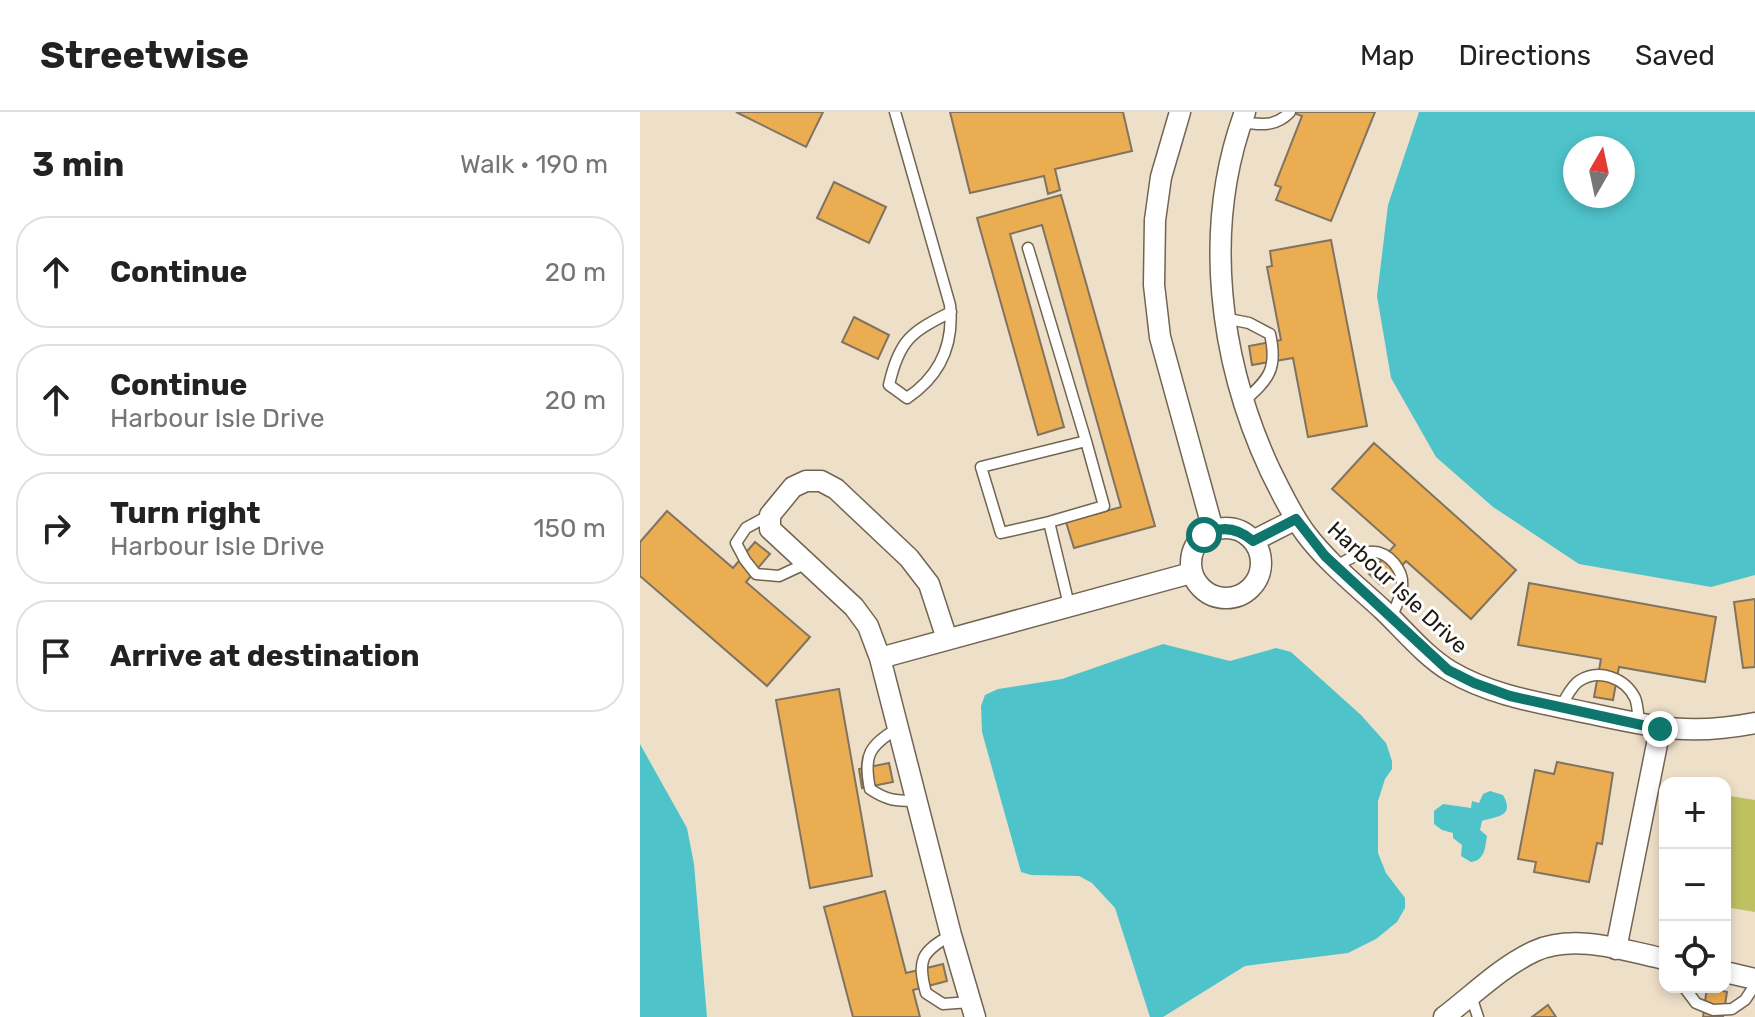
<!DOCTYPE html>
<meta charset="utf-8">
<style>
:root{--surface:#fff;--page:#f6f6f6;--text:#222;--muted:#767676;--line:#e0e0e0}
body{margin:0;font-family:Rubik,sans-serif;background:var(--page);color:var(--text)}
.controls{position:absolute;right:24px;bottom:24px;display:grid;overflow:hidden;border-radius:16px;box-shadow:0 4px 12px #0003}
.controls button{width:72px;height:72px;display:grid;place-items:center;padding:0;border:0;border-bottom:2px solid var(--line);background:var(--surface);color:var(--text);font:40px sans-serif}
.compass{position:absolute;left:923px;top:24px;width:72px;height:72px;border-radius:50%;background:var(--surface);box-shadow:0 4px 12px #0003;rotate:9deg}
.stop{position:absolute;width:24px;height:24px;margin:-18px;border:6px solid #0f766e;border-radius:50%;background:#fff}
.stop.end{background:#0f766e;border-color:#fff;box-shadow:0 2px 8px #0008}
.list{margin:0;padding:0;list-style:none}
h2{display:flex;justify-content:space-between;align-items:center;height:104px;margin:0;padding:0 32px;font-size:34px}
h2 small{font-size:26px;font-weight:400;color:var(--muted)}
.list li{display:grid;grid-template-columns:52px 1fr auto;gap:24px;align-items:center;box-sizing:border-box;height:112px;margin:0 16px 16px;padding:0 16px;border:2px solid var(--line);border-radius:32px}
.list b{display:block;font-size:30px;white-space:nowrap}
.list p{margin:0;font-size:26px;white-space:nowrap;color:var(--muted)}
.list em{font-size:26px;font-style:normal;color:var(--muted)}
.icon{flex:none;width:44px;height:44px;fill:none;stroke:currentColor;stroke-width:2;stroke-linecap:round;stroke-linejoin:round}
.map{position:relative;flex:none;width:1115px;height:905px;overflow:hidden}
header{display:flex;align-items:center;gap:48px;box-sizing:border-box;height:112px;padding:0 40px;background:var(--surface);border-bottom:2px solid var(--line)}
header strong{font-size:38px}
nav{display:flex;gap:44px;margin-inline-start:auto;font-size:28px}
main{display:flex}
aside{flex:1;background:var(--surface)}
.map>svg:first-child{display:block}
.green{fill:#bdc160}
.water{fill:#4fc3ca;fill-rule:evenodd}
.building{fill:#ebad52;stroke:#817360;stroke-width:2}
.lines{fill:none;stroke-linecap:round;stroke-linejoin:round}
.lane-casing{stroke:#716451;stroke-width:13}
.street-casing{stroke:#716451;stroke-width:23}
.lane{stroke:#fff;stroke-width:10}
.street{stroke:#fff;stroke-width:20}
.route{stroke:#0f766e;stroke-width:10}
.labels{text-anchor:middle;stroke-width:6;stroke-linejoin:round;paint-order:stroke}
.street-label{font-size:22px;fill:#1f1a12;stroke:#fff}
</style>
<header>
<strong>Streetwise</strong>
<nav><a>Map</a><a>Directions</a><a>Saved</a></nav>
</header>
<main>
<aside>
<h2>3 min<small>Walk · 190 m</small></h2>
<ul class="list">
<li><svg class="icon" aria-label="ahead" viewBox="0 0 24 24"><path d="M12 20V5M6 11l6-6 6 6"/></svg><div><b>Continue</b></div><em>20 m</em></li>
<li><svg class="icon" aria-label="ahead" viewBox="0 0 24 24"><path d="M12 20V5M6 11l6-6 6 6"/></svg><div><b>Continue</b><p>Harbour Isle Drive</p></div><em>20 m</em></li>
<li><svg class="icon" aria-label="right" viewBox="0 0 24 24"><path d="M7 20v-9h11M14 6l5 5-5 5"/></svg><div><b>Turn right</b><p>Harbour Isle Drive</p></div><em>150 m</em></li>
<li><svg class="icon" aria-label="arrive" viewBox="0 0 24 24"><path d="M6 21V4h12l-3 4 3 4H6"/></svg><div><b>Arrive at destination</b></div></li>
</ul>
</aside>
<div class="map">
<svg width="1115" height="905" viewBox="0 0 1115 905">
<rect width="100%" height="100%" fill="#eedfc9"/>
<path class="green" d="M1090 684 1115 688V800L1085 795V687Z"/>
<path class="water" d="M779 0H1115V463L1071 475 939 452 853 395 796 345 751 266 737 184 748 93ZM983 36V84H935V36Z
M523 532 590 549 636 536 651 540 721 603 746 631 752 649V657L745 667 738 689V741L746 761 765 786V796L757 810 736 827 708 841 605 854 523 905H510L475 796 452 771 439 764 391 763 381 760 342 620 341 594 345 583 358 577 422 567Z
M0 632 47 716 54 752 67 905H0Z
M850 679 863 683C876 706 854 704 842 709L840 718 847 724C845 736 845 748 831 750L821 744 822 733 813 726V721L802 718 794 712V699L803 692 831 696 832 689 839 691 843 682Z"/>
<path class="building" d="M96 0H183L166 35Z
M310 0H483L492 39 415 57 420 78 408 82 404 64 330 81Z
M651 0H735L691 109 636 88 641 75 635 73 662 4Z
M194 70 246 95 229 131 177 106Z
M421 83 515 414 434 436 426 410 481 395 402 113 370 122 424 315 398 323 337 106Z
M691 128 727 314 668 325 653 246 612 253 609 234 641 228 627 155 632 154 630 139Z
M214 205 249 223 238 247 202 230Z
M734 331 876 458 831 507 766 449 743 475 729 462 755 433 692 377Z
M27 399 93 456 115 430 130 442 106 470 170 525 127 574 0 464V430Z
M889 471 1076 505 1065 570 979 555 973 588 954 585 961 547 878 533Z
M1115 487V555L1103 556 1094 490Z
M199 577 232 764 170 776 136 588Z
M917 650 973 661 962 732 957 731 949 770 894 760 896 750 878 747 895 658 914 662Z
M249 651 253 670 222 676 219 657Z
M245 779 266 861 303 852 307 869 273 878 280 905H213L184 795Z
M1067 875 1087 880 1083 905H1063Z
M908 893 916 905H892Z"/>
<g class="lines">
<defs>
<path id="lane" d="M255 0 310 193C314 233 300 264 267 286L249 273C259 228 271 220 311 200
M601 10C620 13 636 15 650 0
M388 136 446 329 341 355 361 421 409 410 429 493
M584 206 609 211 630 222C638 257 629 267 603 290
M130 403 106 416 96 431 105 448 116 462 139 464 167 451
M409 410 464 394 446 329
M696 454C716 443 736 430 754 451 760 459 763 465 762 475 761 485 755 497 751 506
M920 595C926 587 931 574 939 569 959 556 985 566 995 586 998 593 998 604 999 612
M258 616C229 634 223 643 230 677 246 688 257 690 276 688
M311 823C281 840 277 848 286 881L303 892 330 890
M1044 875 1056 891 1073 898 1092 897 1105 888 1115 873
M831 884 838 905"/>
<path id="street" d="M540 0 521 65 515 108 514 173 520 225 573 418
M605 0C562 116 579 248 630 358 641 380 651 402 666 422 687 450 717 474 743 498 764 518 785 544 810 559 852 584 901 591 948 601 1013 615 1048 624 1115 611
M551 451a35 35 0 1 1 70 0a35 35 0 1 1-70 0Z
M613 429 656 407
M307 527 289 472 269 446 196 377 181 369H166L153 375 130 403V417L214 495 228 514 240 546 311 823 335 905
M240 546 551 461
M976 837 1020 617
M1085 860 1115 867
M804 905C833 883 862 854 895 839 935 821 986 839 1025 847"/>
</defs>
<use href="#lane" class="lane-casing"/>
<use href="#street" class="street-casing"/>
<use href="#lane" class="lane"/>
<use href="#street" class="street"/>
</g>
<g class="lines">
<path class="route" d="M564 423C582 413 598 416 613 429L656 407 685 444 808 558 834 571 870 584 1020 617"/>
</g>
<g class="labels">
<g class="street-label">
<text transform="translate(758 475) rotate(43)" y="8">Harbour Isle Drive</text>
</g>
</g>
</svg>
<div class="controls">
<button>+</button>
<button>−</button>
<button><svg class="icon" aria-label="locate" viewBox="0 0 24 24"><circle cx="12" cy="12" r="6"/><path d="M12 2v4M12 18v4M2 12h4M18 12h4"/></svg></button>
</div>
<svg class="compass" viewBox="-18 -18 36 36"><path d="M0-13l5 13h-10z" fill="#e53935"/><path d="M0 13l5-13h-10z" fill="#767676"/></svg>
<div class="stop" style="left:564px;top:423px"></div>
<div class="stop end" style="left:1020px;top:617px"></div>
</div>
</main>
